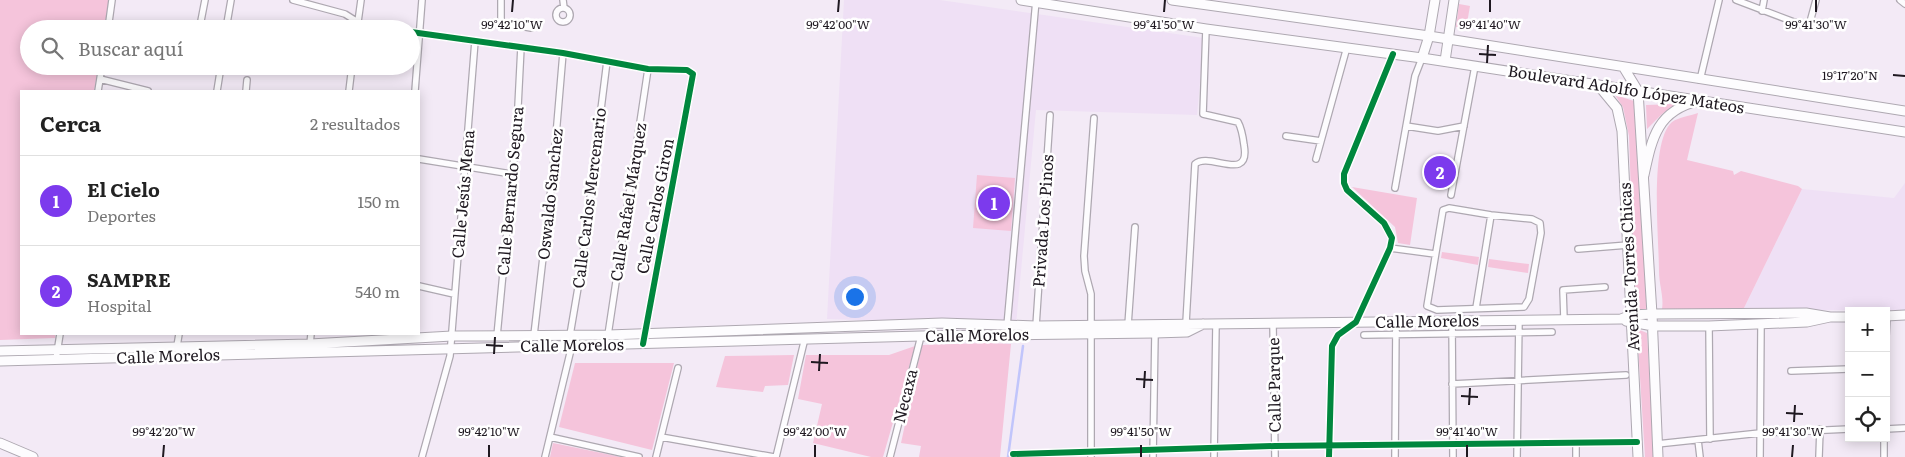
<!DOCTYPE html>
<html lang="es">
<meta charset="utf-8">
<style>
:root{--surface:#fff;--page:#f2f2f2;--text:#222;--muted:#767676;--line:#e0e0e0;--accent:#7c3aed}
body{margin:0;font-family:Literata,serif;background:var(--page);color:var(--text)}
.controls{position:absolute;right:15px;bottom:15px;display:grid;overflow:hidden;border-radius:0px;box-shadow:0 2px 12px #0003}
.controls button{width:45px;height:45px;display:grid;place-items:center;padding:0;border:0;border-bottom:1px solid var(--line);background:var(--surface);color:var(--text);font:25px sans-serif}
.you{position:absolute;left:854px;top:296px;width:18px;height:18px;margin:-12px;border:4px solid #fff;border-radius:50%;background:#1a73e8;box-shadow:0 0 0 8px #1a73e833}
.badge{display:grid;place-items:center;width:32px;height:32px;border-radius:50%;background:var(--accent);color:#fff;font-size:16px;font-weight:700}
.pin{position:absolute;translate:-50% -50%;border:2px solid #fff;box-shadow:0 1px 5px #0006}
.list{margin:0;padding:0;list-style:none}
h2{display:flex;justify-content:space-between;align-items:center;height:65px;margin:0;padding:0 20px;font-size:21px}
h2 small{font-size:16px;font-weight:400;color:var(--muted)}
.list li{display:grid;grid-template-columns:32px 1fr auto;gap:15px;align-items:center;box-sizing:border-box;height:90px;padding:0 20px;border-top:1px solid var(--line)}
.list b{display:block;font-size:19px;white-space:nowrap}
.list p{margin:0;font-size:16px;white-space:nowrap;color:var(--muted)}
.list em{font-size:16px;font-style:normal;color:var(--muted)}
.icon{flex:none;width:28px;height:28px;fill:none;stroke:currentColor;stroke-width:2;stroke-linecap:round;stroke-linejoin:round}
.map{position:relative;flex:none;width:1905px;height:457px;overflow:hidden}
.search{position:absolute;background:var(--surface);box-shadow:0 2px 12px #0003;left:20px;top:20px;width:400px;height:55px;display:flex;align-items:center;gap:12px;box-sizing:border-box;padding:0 18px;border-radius:28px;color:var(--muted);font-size:19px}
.panel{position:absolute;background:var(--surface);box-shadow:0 2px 12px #0003;left:20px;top:90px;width:400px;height:245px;border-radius:0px}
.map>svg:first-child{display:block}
.built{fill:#efe0f5}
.green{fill:#f5c4db}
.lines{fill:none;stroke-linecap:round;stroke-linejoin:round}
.stream{stroke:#c1c5fb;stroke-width:2.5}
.minor-casing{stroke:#aea8b1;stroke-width:8}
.secondary-casing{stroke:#aea8b1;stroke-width:11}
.primary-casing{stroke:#aea8b1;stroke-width:11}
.minor{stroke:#fdfcfe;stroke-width:5.5}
.secondary{stroke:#fdfcfe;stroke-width:9}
.primary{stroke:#fdfcfe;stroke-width:9}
.cycleway-casing{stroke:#fff;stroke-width:9}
.cycleway{stroke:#00873e;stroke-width:6}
.ticks{fill:none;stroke:#1f1921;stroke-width:2}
.labels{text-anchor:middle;stroke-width:5;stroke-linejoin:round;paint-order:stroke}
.street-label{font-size:16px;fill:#1f1921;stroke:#fff}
.ticks-label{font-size:12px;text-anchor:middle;fill:#1f1921;stroke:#fff;stroke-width:5;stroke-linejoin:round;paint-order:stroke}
</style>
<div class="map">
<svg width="1905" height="457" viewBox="0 0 1905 457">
<rect width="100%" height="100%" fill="#f3eaf6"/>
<path class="built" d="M844 0H940L1204 38 1197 115 1036 110 1016 325 827 319Z
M1905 183V310H1743L1802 189 1894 198Z"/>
<path class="green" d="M0 0H109L104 29H29V66H98L94 91H21V334H55V338L0 340Z
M1459 4 1470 6 1466 29 1456 27Z
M1615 95 1634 101 1647 312 1635 315 1629 136 1623 107Z
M1676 104 1662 114 1647 129 1646 105Z
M1698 113 1687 160 1733 171 1734 175 1741 171 1798 186 1802 189 1743 310 1665 311 1662 309C1664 296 1659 285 1659 271 1659 240 1649 142 1672 122 1679 117 1690 116 1698 113Z
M977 175 1015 178 1011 231 973 228Z
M1352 187 1417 198 1410 245 1398 243 1395 227Z
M1442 252 1479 257 1478 265 1441 258Z
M1489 259 1529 264 1528 273 1488 267Z
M1637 329 1647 333 1654 457H1645Z
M987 343 1011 344 1000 457H919L921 446 901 443 922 345Z
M915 346 883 457H871L813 443 822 404 798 399 806 355H889Z
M794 355 788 385 765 386 763 392 716 387 725 356Z
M575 363H674L652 450 559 427Z
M553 443 621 457H550Z"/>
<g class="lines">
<path class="stream" d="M1008 457 1023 346"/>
<defs>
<path id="minor" d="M293 0 345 14 364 26 382 29
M501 0V20L504 23 531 28
M563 0 564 8
M1736 0 1802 25 1810 22 1816 0
M1900 0 1905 4
M556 15a7 7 0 1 1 14 0a7 7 0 1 1-14 0Z
M1762 11 1764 0
M200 26 205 0
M108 29 112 0
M226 29 231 0
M357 29 361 0
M411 32 563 53 648 69 687 70 693 74 643 344
M100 79 148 91
M1700 80 1719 0
M98 91 102 66
M217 91 221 66
M246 91 247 80
M349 91 352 66
M415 91 422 0
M1406 126 1438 131 1464 126
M1286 136 1321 141
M419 159 512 174
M1316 159 1347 47
M1395 188 1415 76 1422 58
M1451 195 1475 66
M1449 208 1491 215 1532 219 1540 223 1541 233 1529 299 1524 307 1437 310 1427 306 1443 210Z
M1390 248 1435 254
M1578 249 1628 245
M419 286 454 294
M1476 308 1491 215
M1564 319 1563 290 1605 287
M1452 321 1453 457
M1186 323 1195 164C1209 151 1251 184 1244 145 1243 137 1242 129 1238 122L1203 114 1206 29
M1273 324 1275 457
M1091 325V294L1085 271 1084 256 1094 118
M1128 325 1135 227
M1007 326 1036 0
M1036 326 1050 115
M1709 326 1710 439
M534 335 553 171 563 53
M570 335 581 270 607 61
M608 335 648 69
M1364 335 1552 332
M497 336 517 126 521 47
M1886 336 1887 316
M310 344 311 334
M177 346 179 334
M56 359 60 334
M1791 371 1849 369
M1452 384 1626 375
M1886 429 1905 428
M550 437 639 457
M661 437 774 457
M1698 440 1700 457
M1576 443V457
M1657 444 1760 433 1849 429
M1013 454 1275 446 1637 442
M422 457 450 356 475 41
M545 457 572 345
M656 457 678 368
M776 457 805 338
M890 457 921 336
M1091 457V334
M1153 457 1155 333
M1214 457 1216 324
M1329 457 1332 346 1338 335 1356 322 1390 248 1392 238 1384 223 1347 190 1344 183V174L1393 54
M1395 457 1396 322
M1517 457 1519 319
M1760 457 1761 325
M1819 457 1820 429
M1884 457V438"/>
<path id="secondary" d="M1422 58 1429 36 1435 0
M1445 61 1454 0
M1598 85 1617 108 1622 131 1638 457
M1638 91 1652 314 1658 457
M1886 316 1905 315
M1626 321 1653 326H1709L1807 322 1830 317H1849
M0 351 310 344 452 336 608 335 942 323 1036 326 1621 319 1631 315 1652 314 1806 313 1830 317
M0 361 921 336 1155 333 1187 332 1203 324
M0 443 33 457"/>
<path id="primary" d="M1021 0 1206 29 1422 58 1905 132
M1172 0 1429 36 1905 111
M1624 68 1638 91
M1644 175C1652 138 1657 111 1698 101"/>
</defs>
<use href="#minor" class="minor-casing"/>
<use href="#secondary" class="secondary-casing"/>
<use href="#primary" class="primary-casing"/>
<use href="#minor" class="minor"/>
<use href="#secondary" class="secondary"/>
<use href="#primary" class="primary"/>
<defs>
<path id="cycleway" d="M411 32 563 53 648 69 687 70 693 74 643 344
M1013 454 1275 446 1637 442
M1329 457 1332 346 1338 335 1356 322 1390 248 1392 238 1384 223 1347 190 1344 183V174L1393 54"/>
</defs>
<use href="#cycleway" class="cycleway-casing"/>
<use href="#cycleway" class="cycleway"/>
</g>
<path class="ticks" d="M512 12 513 0M838 12 839 0M1164 12 1165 0M1490 12V0M1816 12V0M1479 54 1496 55M1487 63 1488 45M1893 75 1905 76M486 345 503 346M494 354 495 337M811 362 828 363M819 371 820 354M1136 379 1153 380M1144 388 1145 371M1461 396 1478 397M1469 405 1470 388M1786 413 1803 414M1794 422 1795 405M163 457 164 445M489 457V445M815 457V445M1141 457V445M1467 457V445M1792 457 1793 445"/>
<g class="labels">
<g class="street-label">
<text transform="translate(1626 89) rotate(9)" y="6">Boulevard Adolfo López Mateos</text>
<text transform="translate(510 191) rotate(-85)" y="6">Calle Bernardo Segura</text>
<text transform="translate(463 194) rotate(-85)" y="6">Calle Jesús Mena</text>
<text transform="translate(550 194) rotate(-84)" y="6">Oswaldo Sanchez</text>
<text transform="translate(589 198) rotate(-83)" y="6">Calle Carlos Mercenario</text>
<text transform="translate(628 202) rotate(-81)" y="6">Calle Rafael Márquez</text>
<text transform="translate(655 206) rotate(-79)" y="6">Calle Carlos Giron</text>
<text transform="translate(1043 221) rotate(-86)" y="6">Privada Los Pinos</text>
<text transform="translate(1629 267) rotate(-93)" y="6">Avenida Torres Chicas</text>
<text transform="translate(1427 321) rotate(-1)" y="6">Calle Morelos</text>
<text transform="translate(977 335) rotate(-1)" y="6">Calle Morelos</text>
<text transform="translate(572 345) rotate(-1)" y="6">Calle Morelos</text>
<text transform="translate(168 356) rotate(-2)" y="6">Calle Morelos</text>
<text transform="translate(1274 385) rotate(-91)" y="6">Calle Parque</text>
<text transform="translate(905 396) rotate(-76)" y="6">Necaxa</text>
</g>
</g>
<g class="ticks-label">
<text x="512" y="29">99°42'10"W</text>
<text x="838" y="29">99°42'00"W</text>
<text x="1164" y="29">99°41'50"W</text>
<text x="1490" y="29">99°41'40"W</text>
<text x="1816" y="29">99°41'30"W</text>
<text x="1850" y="80">19°17'20"N</text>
<text x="164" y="436">99°42'20"W</text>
<text x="489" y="436">99°42'10"W</text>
<text x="815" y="436">99°42'00"W</text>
<text x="1141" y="436">99°41'50"W</text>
<text x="1467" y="436">99°41'40"W</text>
<text x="1793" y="436">99°41'30"W</text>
</g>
</svg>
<div class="controls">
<button>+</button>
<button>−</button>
<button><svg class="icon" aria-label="locate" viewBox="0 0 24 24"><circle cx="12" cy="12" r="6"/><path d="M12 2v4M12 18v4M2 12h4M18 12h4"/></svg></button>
</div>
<div class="you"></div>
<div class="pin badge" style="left:994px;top:203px">1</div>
<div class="pin badge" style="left:1440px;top:172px">2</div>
<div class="search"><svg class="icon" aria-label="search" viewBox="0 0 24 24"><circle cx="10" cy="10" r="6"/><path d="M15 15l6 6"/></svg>Buscar aquí</div>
<section class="panel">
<h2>Cerca<small>2 resultados</small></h2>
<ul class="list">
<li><span class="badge">1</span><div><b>El Cielo</b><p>Deportes</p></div><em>150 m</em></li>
<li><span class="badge">2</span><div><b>SAMPRE</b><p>Hospital</p></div><em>540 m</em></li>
</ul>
</section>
</div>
